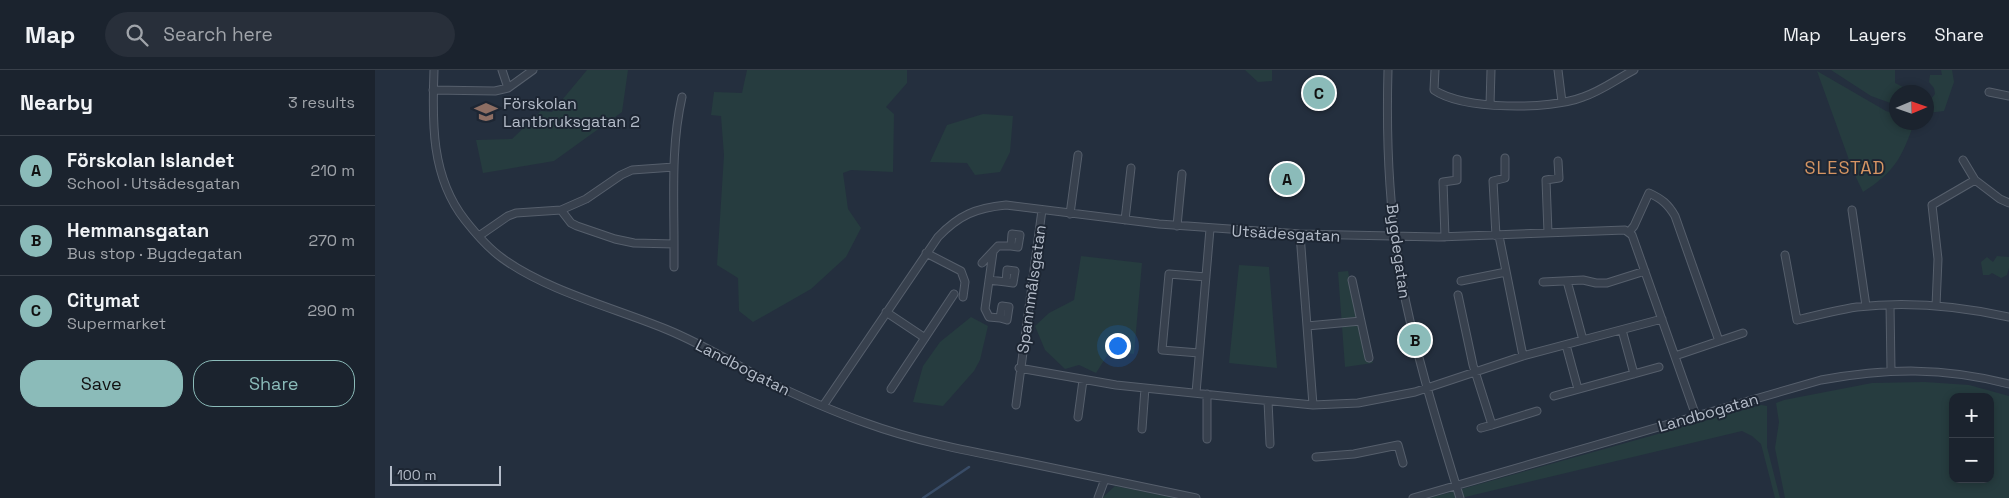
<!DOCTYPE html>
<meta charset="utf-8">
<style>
:root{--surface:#1b232e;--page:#282f3a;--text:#f1f3f6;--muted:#a0a4aa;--line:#39404a;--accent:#8bbbb9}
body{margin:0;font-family:"Space Grotesk",sans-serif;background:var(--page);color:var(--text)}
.controls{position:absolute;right:15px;bottom:15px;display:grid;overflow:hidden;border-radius:10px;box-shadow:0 2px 8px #0003}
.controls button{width:45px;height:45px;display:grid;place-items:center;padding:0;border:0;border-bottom:1px solid var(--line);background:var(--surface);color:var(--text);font:25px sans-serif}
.compass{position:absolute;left:1514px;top:15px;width:45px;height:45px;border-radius:50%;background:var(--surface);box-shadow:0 2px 8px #0003;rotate:88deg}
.scale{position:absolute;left:15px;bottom:12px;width:111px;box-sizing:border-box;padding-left:5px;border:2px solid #b4bcc9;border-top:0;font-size:14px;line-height:18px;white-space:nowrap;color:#b4bcc9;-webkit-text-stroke:4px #1d2633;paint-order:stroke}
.you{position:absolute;left:742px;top:275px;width:18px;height:18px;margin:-12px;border:4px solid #fff;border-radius:50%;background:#1a73e8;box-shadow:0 0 0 8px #1a73e833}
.badge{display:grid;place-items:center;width:32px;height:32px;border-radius:50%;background:var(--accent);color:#111;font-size:16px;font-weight:700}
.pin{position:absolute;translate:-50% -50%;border:2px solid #fff;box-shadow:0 1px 5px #0006}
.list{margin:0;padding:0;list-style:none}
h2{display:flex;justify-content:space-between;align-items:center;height:65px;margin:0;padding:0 20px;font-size:21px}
h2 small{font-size:16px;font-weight:400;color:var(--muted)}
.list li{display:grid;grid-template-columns:32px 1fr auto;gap:15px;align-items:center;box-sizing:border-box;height:70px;padding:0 20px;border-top:1px solid var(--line)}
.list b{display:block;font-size:19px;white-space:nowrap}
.list p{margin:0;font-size:16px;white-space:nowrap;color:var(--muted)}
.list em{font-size:16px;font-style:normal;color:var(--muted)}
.actions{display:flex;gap:10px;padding:15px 20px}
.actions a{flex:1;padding:11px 0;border:1px solid var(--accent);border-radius:20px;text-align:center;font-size:18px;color:var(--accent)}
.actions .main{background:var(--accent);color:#111}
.icon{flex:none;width:28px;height:28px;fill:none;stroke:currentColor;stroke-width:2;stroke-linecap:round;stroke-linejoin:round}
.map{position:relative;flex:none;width:1634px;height:428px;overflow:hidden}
header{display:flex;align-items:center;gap:30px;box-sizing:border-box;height:70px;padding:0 25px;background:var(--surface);border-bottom:1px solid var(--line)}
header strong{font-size:24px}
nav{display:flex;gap:28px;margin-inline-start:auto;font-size:18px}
.search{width:350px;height:45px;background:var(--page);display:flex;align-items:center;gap:12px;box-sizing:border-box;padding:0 18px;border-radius:28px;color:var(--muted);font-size:19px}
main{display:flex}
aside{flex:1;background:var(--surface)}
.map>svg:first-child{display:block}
.green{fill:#263c3f;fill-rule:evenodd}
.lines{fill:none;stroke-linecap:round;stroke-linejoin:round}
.stream{stroke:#394c67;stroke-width:2.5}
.minor-casing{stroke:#565f6c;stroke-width:9}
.minor{stroke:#38414e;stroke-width:7}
.labels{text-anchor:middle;stroke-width:4;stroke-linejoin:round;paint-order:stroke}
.poi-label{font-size:16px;fill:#b4bcc9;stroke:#1d2633;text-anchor:start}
.street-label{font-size:16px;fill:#b4bcc9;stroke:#1d2633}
.neighbourhood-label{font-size:18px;letter-spacing:1px;fill:#d59563;stroke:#1d2633}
</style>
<header>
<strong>Map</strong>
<div class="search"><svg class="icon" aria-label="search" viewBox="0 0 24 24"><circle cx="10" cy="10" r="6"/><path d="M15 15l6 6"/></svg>Search here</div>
<nav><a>Map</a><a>Layers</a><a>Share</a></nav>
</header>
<main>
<aside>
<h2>Nearby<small>3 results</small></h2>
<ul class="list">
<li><span class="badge">A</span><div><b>Förskolan Islandet</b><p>School · Utsädesgatan</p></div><em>210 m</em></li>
<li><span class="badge">B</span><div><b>Hemmansgatan</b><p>Bus stop · Bygdegatan</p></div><em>270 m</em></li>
<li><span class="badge">C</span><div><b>Citymat</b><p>Supermarket</p></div><em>290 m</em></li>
</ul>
<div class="actions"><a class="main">Save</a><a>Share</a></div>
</aside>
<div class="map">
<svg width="1634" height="428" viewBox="0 0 1634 428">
<rect width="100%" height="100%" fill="#242f3e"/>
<path class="green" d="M212 0H253L247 42 179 91 108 103 101 70 137 69 166 41 177 42Z
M372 0H532V13L511 37 519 44 518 102 476 100 468 103 473 139 486 158 471 187 436 219 378 252 364 241 363 208 342 195 349 85 346 46 336 45 339 22 367 23Z
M870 0H897V11L883 12Z
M1456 0H1520V13L1528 17 1532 22H1522L1521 35 1496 26Z
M1566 0H1577L1579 12 1569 41 1552 43V34L1560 24 1559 18 1554 12 1555 5H1567Z
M1442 1 1511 41 1521 44 1522 52 1539 53C1527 87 1520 102 1488 122L1478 101Z
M608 44 638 46 635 82 625 102 600 105 592 93 555 92 572 55Z
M706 186 767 193 759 284 735 281 721 303 704 295 690 299 670 280 660 256 674 243 699 230Z
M1622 186 1634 187V198L1632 205 1626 208 1617 203 1614 205H1608L1606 192 1612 187 1618 192Z
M864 195 894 197 902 298 854 293Z
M973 201 991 291 997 290 998 293 970 297 963 202Z
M596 247 613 256 605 290 599 301 568 336 538 332 548 296 565 272Z
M1550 312 1594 315 1634 326V428H1410L1400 378 1404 352 1401 333 1409 330 1497 313ZM1578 327H1615V409H1578Z
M1386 335 1392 336V377L1405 428H1400L1386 374 1377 366 1367 361 1086 428H1055Z
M740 416 801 428H727Z"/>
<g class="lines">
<path class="stream" d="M548 428 594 397"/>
<defs>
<path id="minor" d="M59 0C57 52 56 107 90 150 101 164 113 178 127 188 172 221 240 238 293 260 327 274 358 293 390 310 423 326 457 341 491 353 540 371 593 381 644 391 703 403 762 416 821 428
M127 0 133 18
M1013 0C1011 69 1014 140 1026 208 1040 283 1063 356 1085 428
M1060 0 1059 20C1088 40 1175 40 1208 27 1226 21 1242 9 1259 0
M1183 0 1187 32
M58 20 120 21 133 18 158 0
M1614 22 1634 26
M1115 35 1116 0
M1588 90 1600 110
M186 140 211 129 246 105 257 100 299 97
M1477 140 1491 236
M695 144 703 85
M750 150 756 98
M802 156 807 104
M1254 162 1259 156 1274 123C1287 129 1293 134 1300 146L1344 271
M1173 163 1171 110 1184 108 1183 91
M637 164 645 165 643 177 636 176Z
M925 164 938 335
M104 166 133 146 141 143 186 140 196 153 202 156 240 169 259 173 299 174C299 125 296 75 307 27
M1121 166 1118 111 1130 108V88
M1124 166 1148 286
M1070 167 1068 112 1082 110V89
M618 182 610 239 614 247 625 248
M551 183 586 201 590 212 588 227
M1410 185 1422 250C1442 245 1462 240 1482 237 1533 231 1584 236 1634 247
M607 193 623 176H636
M299 197V174
M632 200 640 201 638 213 631 212Z
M614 210 631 212
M977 210 994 288
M1086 211 1131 202
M1192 211 1208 270
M1168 212 1208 210 1221 213H1232L1270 201
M1083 225 1098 295 1117 355 1106 358
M1515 235 1516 300
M627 236 634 237 632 250 625 248Z
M1561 236 1563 189 1557 135 1600 110 1625 129 1634 133
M511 242 550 268
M932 256 986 251
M1247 260 1259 304
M1191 275 1203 319
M824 283 787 280 794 204 831 207
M1300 286 1368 263
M644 298 741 315 876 329 938 335 983 333 1040 322 1148 286 1287 249
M516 319 579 224
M821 323 835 159
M832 324V369
M1179 326 1284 297
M893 331 895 374
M641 335 667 140
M448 336 563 167C584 145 601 138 631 135L784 154 925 164 1063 167 1250 160 1257 165 1321 346
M703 347 708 310
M1117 355 1162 341
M767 359 770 318
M941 387 979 384 1023 375 1028 393
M723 428 730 409
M1038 428 1446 310C1513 298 1568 297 1634 314"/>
</defs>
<use href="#minor" class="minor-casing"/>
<use href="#minor" class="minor"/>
</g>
<defs>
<symbol id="school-bare" viewBox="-9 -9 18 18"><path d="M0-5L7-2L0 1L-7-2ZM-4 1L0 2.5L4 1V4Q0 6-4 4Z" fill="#8d6e63" stroke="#1d2633" stroke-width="2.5" paint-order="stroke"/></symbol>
</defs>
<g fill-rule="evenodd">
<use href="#school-bare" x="95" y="26" width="32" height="32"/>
</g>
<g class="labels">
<g class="poi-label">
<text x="128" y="39">Förskolan<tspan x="128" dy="18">Lantbruksgatan 2</tspan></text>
</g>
<g class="street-label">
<text transform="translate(911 163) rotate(3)" y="6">Utsädesgatan</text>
<text transform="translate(1024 181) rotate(82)" y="6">Bygdegatan</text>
<text transform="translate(656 219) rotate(-82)" y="6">Spannmålsgatan</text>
<text transform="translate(368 297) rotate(27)" y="6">Landbogatan</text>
<text transform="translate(1333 342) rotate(-16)" y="6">Landbogatan</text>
</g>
<g class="neighbourhood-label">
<text x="1470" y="104">SLESTAD</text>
</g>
</g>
</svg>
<div class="controls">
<button>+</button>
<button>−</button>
</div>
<svg class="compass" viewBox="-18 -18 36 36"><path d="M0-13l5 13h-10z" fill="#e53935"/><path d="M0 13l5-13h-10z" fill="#a0a4aa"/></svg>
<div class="scale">100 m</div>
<div class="you"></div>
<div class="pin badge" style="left:912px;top:109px">A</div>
<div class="pin badge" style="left:1040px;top:270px">B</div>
<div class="pin badge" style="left:944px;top:23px">C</div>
</div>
</main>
